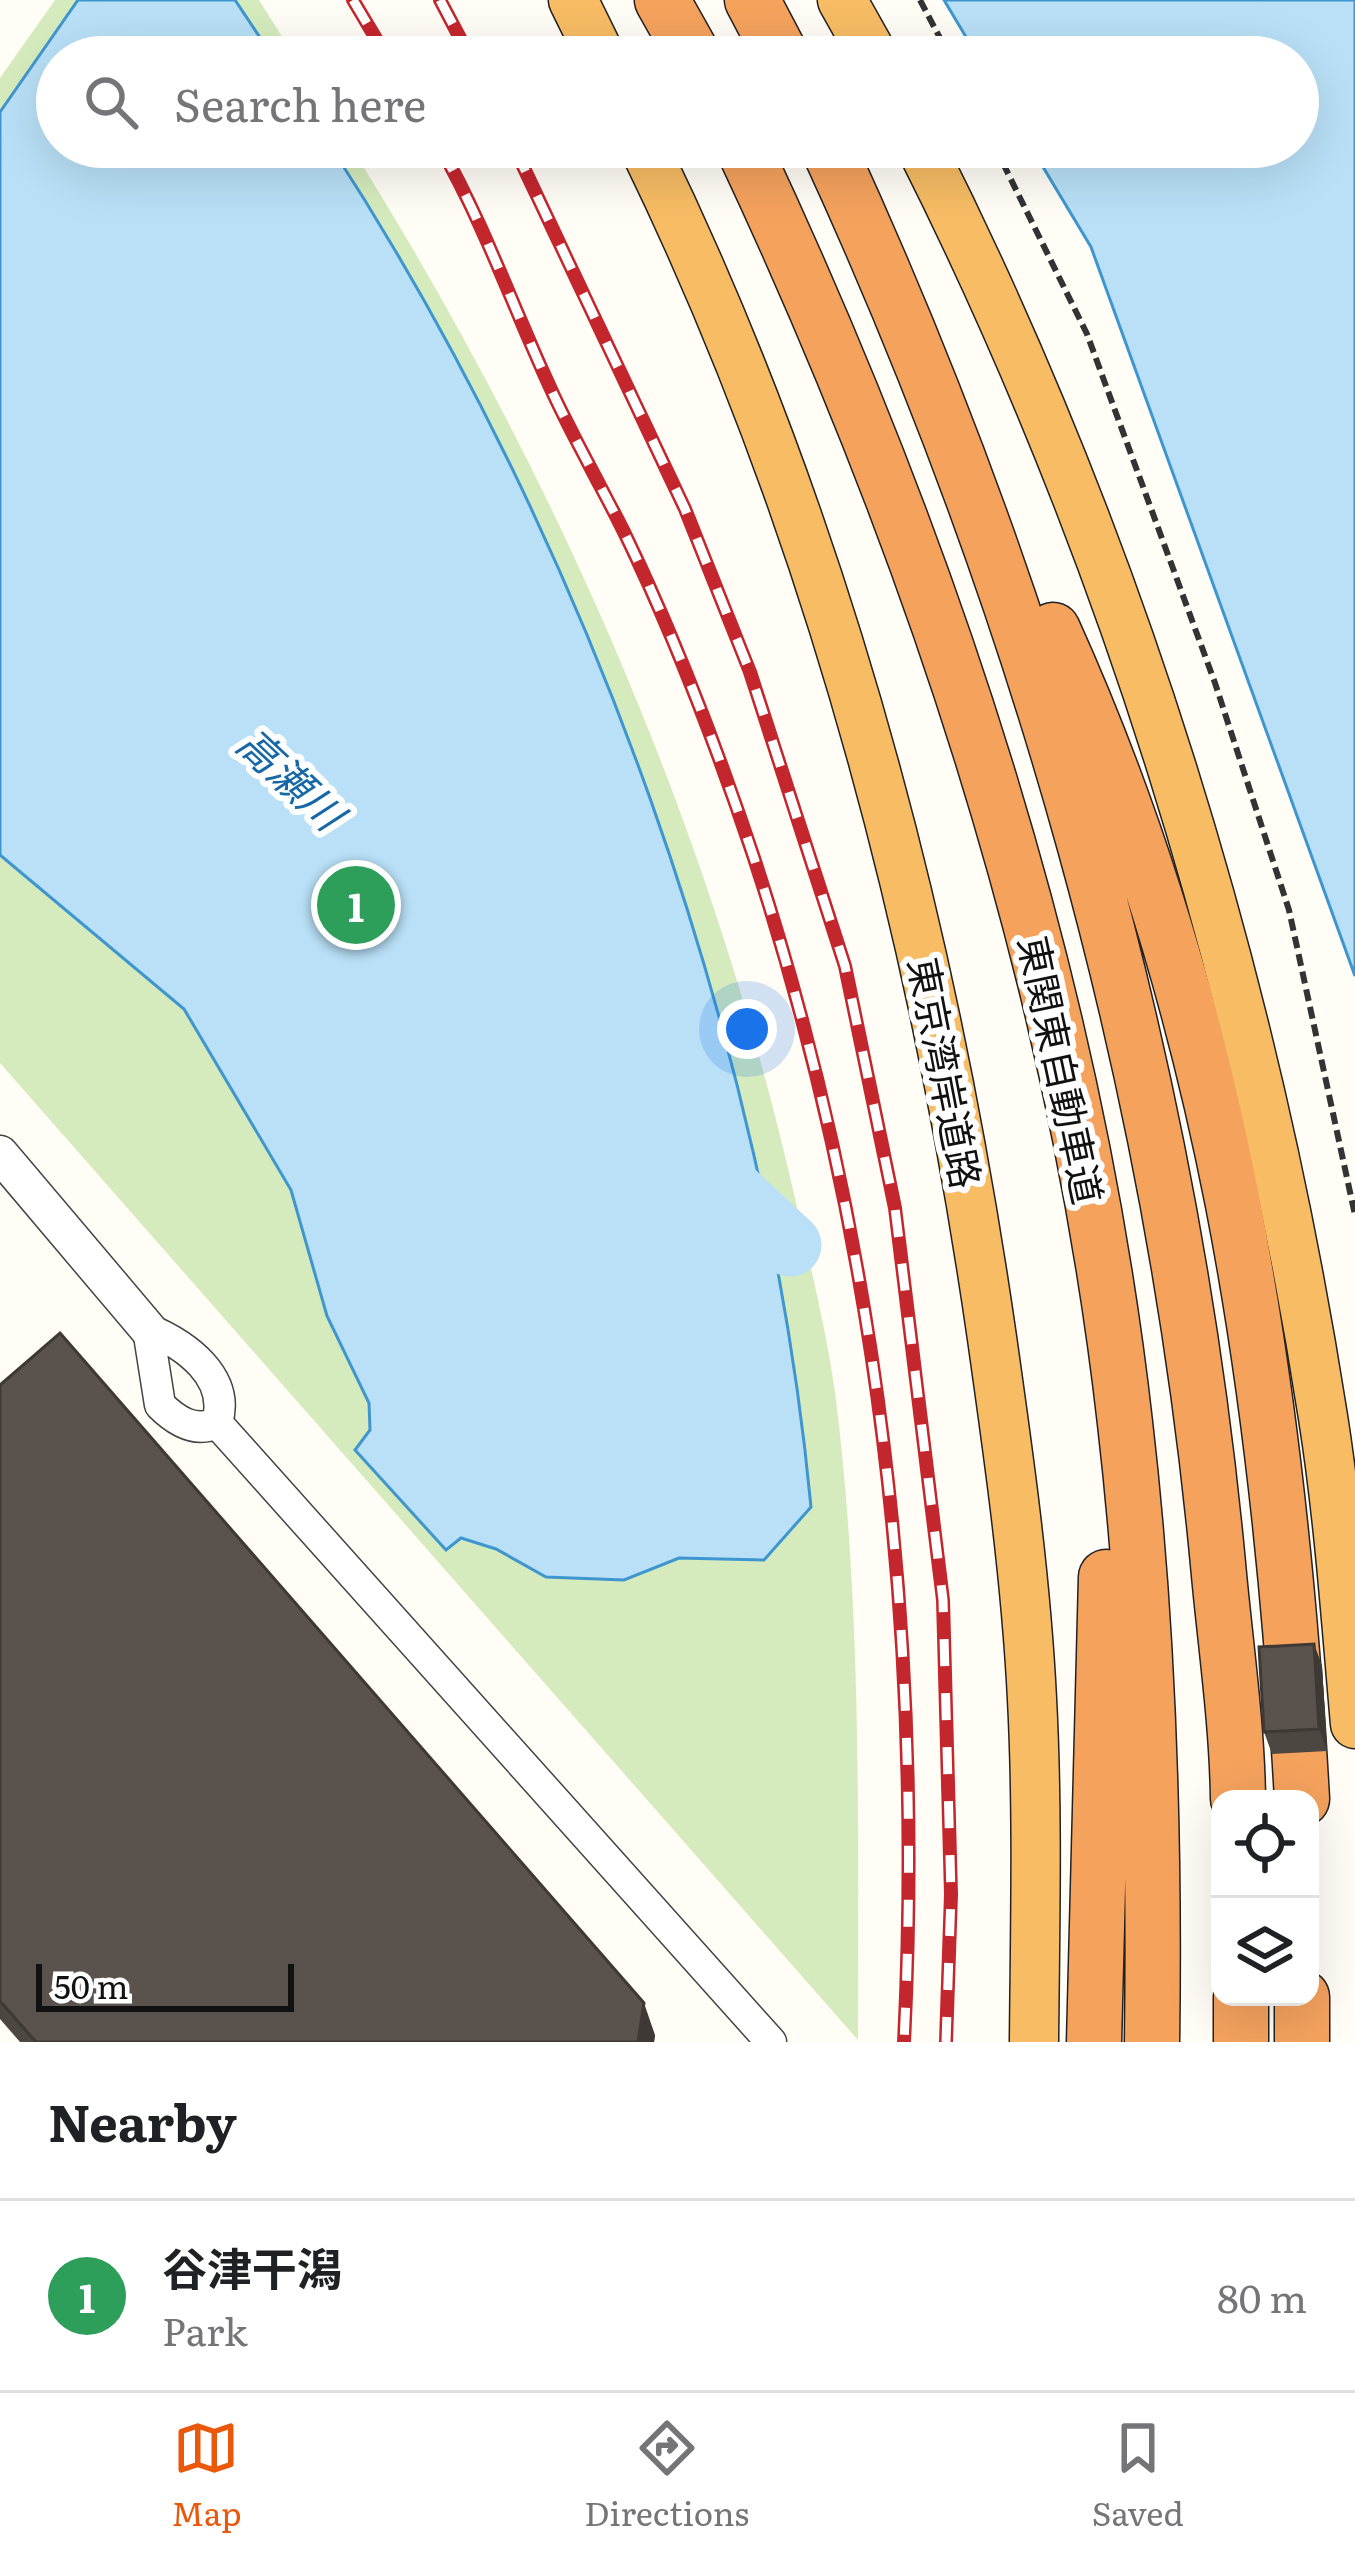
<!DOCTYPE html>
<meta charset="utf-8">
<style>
:root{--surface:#fff;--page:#f2f2f2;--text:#202124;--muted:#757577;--line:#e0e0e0;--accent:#ea580c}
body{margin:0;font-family:Literata,"Noto Sans JP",serif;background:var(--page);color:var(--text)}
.controls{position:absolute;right:36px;bottom:36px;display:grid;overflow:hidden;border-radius:24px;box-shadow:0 12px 48px #0002}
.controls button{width:108px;height:108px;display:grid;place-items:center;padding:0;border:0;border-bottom:3px solid var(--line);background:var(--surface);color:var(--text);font:60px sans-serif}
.scale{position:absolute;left:36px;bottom:30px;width:258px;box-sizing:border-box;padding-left:12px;border:6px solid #111;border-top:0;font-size:33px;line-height:42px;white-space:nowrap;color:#111;-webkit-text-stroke:9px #fff;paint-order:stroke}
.you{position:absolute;left:747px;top:1029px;width:42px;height:42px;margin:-30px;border:9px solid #fff;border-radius:50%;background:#1a73e8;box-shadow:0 0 0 18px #1a73e833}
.badge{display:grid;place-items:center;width:78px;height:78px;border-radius:50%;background:var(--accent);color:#fff;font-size:39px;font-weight:700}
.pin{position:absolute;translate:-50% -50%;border:6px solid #fff;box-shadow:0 3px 12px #0006}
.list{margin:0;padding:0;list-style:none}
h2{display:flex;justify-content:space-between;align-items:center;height:156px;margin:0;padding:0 48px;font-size:51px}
h2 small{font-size:39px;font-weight:400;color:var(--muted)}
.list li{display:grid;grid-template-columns:78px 1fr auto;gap:36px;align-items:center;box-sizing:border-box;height:192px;padding:0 48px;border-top:3px solid var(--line)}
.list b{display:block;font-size:45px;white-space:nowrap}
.list p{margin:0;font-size:39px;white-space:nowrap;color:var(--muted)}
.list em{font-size:39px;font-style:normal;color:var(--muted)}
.icon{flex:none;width:66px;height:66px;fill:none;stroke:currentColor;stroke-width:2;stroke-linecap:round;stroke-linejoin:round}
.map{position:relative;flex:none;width:1355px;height:2042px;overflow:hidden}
.search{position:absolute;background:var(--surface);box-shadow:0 12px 48px #0002;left:36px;right:36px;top:36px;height:132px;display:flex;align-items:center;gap:30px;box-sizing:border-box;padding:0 42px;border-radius:66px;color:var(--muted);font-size:45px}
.sheet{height:348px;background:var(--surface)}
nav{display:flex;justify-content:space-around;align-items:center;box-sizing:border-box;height:168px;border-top:3px solid var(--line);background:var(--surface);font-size:33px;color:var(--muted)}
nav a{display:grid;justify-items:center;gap:6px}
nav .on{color:var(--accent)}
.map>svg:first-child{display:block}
.green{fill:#d5ebbd}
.water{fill:#b9e0f7;stroke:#3f96cf;stroke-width:3}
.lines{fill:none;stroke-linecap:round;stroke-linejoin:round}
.river{stroke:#b9e0f7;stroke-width:63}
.minor-casing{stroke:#444;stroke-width:33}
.tertiary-casing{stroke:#444;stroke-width:39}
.trunk-casing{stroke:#222;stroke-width:51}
.motorway-casing{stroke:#222;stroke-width:57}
.path{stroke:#333;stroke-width:6;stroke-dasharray:12 6;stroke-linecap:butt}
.minor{stroke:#fff;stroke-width:30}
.tertiary{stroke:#fff;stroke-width:36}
.trunk{stroke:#f7bc64;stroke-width:48}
.motorway{stroke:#f5a25d;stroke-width:54}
.rail-casing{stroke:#c4262e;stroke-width:14}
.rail{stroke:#fff;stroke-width:9;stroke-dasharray:27;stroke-linecap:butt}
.wall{fill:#4d4742}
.shaded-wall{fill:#3f3936}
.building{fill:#5a524d;stroke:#3f3936;stroke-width:3}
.labels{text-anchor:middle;stroke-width:12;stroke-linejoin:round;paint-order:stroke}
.street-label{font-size:39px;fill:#111;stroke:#fff}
.water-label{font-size:42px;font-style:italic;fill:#1768a6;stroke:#fff}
</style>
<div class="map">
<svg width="1355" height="2042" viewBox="0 0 1355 2042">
<rect width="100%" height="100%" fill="#fffdf5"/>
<path class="green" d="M55 0H259L295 57H57V147H351C553 469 709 822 794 1194 809 1261 827 1331 836 1400 862 1609 858 1829 858 2040L0 1063V78Z"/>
<path class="water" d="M78 0H235L273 57H57V147H331C587 540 767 1041 811 1507L764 1560 679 1558 624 1580 546 1577 496 1549 461 1538 446 1550 355 1450 370 1430 369 1403 327 1316 291 1190 184 1009 0 855V112Z
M944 0H1355V976L1091 247 1031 147H1298V57H978Z"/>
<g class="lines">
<path class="river" d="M704 1165 790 1245"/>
<defs>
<path id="minor" d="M148 1329C186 1345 231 1377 217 1423 195 1433 176 1421 160 1405Z
M217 1423 771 2042"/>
<path id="tertiary" d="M0 1154 148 1329"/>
<path id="trunk" d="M573 0 601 57
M842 0 874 57
M644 147C826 520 933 929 992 1338 1009 1458 1026 1578 1032 1699 1038 1813 1035 1928 1034 2042
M921 147C1121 544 1254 977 1323 1417 1339 1518 1346 1622 1355 1724"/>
<path id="motorway" d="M662 0 694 57
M752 0 782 57
M743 147C932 549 1075 980 1125 1423 1149 1629 1155 1835 1152 2042
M828 147C1034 595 1172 1072 1218 1564 1225 1642 1237 1721 1238 1799
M1053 630C1223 1006 1279 1390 1302 1799
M1241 1997V2042
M1094 2042 1106 1577
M1302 2042V1997"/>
</defs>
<use href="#minor" class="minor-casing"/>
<use href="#tertiary" class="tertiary-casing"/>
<use href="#trunk" class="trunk-casing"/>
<use href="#motorway" class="motorway-casing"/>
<path class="path" d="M920 0 950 57
M995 147 1087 334 1215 683 1289 910 1355 1215"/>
<use href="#minor" class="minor"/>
<use href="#tertiary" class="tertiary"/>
<use href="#trunk" class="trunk"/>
<use href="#motorway" class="motorway"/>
<defs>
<path id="rail" d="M353 0 387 57
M440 0 470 57
M440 147C486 227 516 316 556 400 577 444 602 488 624 532 674 635 717 748 753 855 879 1237 924 1642 904 2042
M514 147 685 509 750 672 845 966 895 1208 943 1600 951 1894 946 2042"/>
</defs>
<use href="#rail" class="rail-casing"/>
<use href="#rail" class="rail"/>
</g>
<path class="wall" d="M0 1385 655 2035 654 2042H20L0 2019Z
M1314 1644 1322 1666 1327 1751 1272 1754 1264 1732Z"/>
<path class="shaded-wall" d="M1314 1644 1322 1666 1327 1751 1319 1729Z
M644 2003 655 2035 654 2042H638Z"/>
<path class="building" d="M60 1333 644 2003 638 2042H36L0 2001V1385Z
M1314 1644 1319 1729 1264 1732 1259 1647Z"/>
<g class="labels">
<g class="street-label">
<text transform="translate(1060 1070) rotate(78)" y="14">東関東自動車道</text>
<text transform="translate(944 1073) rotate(79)" y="14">東京湾岸道路</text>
</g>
<g class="water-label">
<text transform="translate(290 779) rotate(43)" y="15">高瀬川</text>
</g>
</g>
</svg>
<div class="controls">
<button><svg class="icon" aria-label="locate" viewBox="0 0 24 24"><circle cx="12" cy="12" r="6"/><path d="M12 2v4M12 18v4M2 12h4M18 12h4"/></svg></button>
<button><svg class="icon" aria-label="layers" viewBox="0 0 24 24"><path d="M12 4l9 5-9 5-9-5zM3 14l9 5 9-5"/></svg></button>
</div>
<div class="scale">50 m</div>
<div class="you"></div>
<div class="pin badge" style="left:356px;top:905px;background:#2e9e5b">1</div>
<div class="search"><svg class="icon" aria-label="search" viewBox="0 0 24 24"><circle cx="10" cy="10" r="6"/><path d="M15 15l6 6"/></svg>Search here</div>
</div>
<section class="sheet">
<h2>Nearby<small></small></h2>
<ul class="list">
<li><span class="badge" style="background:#2e9e5b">1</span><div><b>谷津干潟</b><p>Park</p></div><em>80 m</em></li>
</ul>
</section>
<nav>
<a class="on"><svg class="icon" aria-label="map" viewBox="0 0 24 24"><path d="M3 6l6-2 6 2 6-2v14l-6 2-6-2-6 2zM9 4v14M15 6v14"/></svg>Map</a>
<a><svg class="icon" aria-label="directions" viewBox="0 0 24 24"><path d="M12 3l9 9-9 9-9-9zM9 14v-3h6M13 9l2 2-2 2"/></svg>Directions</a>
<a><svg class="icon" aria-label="saved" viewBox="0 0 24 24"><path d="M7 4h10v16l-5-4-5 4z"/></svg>Saved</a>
</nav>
